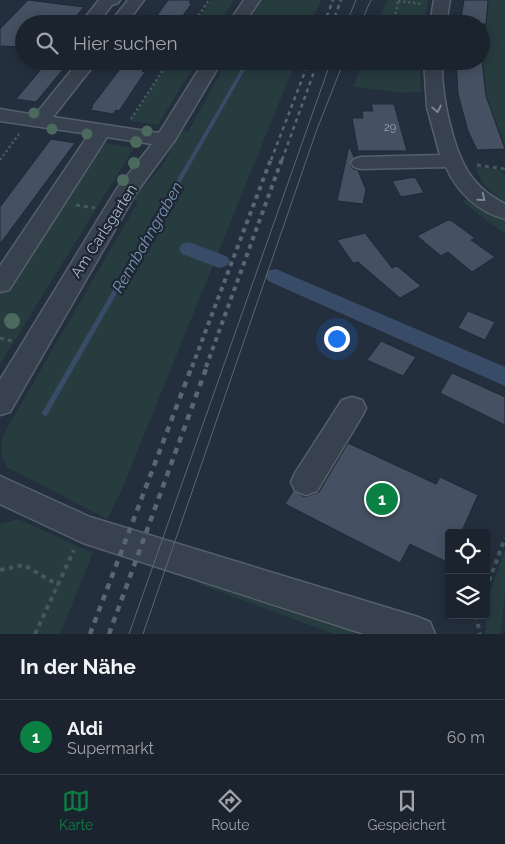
<!DOCTYPE html>
<html lang="de">
<meta charset="utf-8">
<style>
:root{--surface:#1b232e;--page:#282f3a;--text:#f1f3f6;--muted:#a0a4aa;--line:#39404a;--accent:#0b8043}
body{margin:0;font-family:Raleway,sans-serif;background:var(--page);color:var(--text)}
.controls{position:absolute;right:15px;bottom:15px;display:grid;overflow:hidden;border-radius:5px;box-shadow:0 2px 12px #0003}
.controls button{width:45px;height:45px;display:grid;place-items:center;padding:0;border:0;border-bottom:1px solid var(--line);background:var(--surface);color:var(--text);font:25px sans-serif}
.you{position:absolute;left:336px;top:338px;width:18px;height:18px;margin:-12px;border:4px solid #fff;border-radius:50%;background:#1a73e8;box-shadow:0 0 0 8px #1a73e833}
.badge{display:grid;place-items:center;width:32px;height:32px;border-radius:50%;background:var(--accent);color:#fff;font-size:16px;font-weight:700}
.pin{position:absolute;translate:-50% -50%;border:2px solid #fff;box-shadow:0 1px 5px #0006}
.list{margin:0;padding:0;list-style:none}
h2{display:flex;justify-content:space-between;align-items:center;height:65px;margin:0;padding:0 20px;font-size:21px}
h2 small{font-size:16px;font-weight:400;color:var(--muted)}
.list li{display:grid;grid-template-columns:32px 1fr auto;gap:15px;align-items:center;box-sizing:border-box;height:75px;padding:0 20px;border-top:1px solid var(--line)}
.list b{display:block;font-size:19px;white-space:nowrap}
.list p{margin:0;font-size:16px;white-space:nowrap;color:var(--muted)}
.list em{font-size:16px;font-style:normal;color:var(--muted)}
.icon{flex:none;width:28px;height:28px;fill:none;stroke:currentColor;stroke-width:2;stroke-linecap:round;stroke-linejoin:round}
.map{position:relative;flex:none;width:505px;height:634px;overflow:hidden}
.search{position:absolute;background:var(--surface);box-shadow:0 2px 12px #0003;left:15px;right:15px;top:15px;height:55px;display:flex;align-items:center;gap:12px;box-sizing:border-box;padding:0 18px;border-radius:28px;color:var(--muted);font-size:19px}
.sheet{height:140px;background:var(--surface)}
nav{display:flex;justify-content:space-around;align-items:center;box-sizing:border-box;height:70px;border-top:1px solid var(--line);background:var(--surface);font-size:14px;color:var(--muted)}
nav a{display:grid;justify-items:center;gap:2px}
nav .on{color:var(--accent)}
.map>svg:first-child{display:block}
.green{fill:#263c3f}
.lines{fill:none;stroke-linecap:round;stroke-linejoin:round}
.stream{fill:#394c67;fill-rule:evenodd}
.canal{fill:#394c67;fill-rule:evenodd}
.building{fill:#455162;stroke:#1f2835}
.minor-casing{stroke:#565f6c;stroke-width:3}
.path-far2{stroke:#44595c;stroke-width:2.5;stroke-dasharray:2.5 2.5;stroke-linecap:butt}
.path-far1{stroke:#44595c;stroke-width:3;stroke-dasharray:4 4;stroke-linecap:butt}
.path{stroke:#44595c;stroke-width:4;stroke-dasharray:4.5 4.5;stroke-linecap:butt}
.minor{fill:#38414e;fill-rule:evenodd}
.tram{stroke:#5a6575;stroke-width:1}
.rail-far2{stroke:#5a6575;stroke-width:2.5;stroke-dasharray:4 4;stroke-linecap:butt}
.rail-far1{stroke:#5a6575;stroke-width:4;stroke-dasharray:4.5 4.5;stroke-linecap:butt}
.rail{stroke:#5a6575;stroke-width:4.5;stroke-dasharray:6 6;stroke-linecap:butt}
.tree{fill:#4b6a5d}
.oneway{stroke:#7c8592}
.labels{text-anchor:middle;stroke-width:4.5;stroke-linejoin:round;paint-order:stroke}
.far-number-label{font-size:11px;fill:#98a1af}
.street-label{font-size:15px;fill:#b4bcc9;stroke:#1d2633}
.water-label{font-size:16px;font-style:italic;fill:#7c92b1;stroke:#1d2633}
</style>
<div class="map">
<svg width="505" height="634" viewBox="0 0 505 634">
<rect width="100%" height="100%" fill="#242f3e"/>
<path class="green" d="M211 0H234L219 24H195Z
M259 0H321L311 24H248L255 11 250 9Z
M387 0H428L425 24H377Z
M488 0H505V145L486 96 483 65Z
M170 61H197L158 125 131 121Z
M227 61H296L122 489 107 519 7 467C1 455 0 449 3 435L138 202 132 199 162 166 181 131 188 132Z
M363 61H420L421 92 405 93 353 87Z
M98 142 134 148 0 364V287Z
M475 166 500 170 505 175V203L483 184Z
M473 198 505 222V233L487 221 462 201Z
M298 280 505 373V384L296 288Z
M18 519 93 553 60 634H0V524Z
M505 550V596L500 634H485L487 599Z
M176 568 392 634H334L201 585Z"/>
<g class="lines">
<path class="stream" d="M246 61H250L47 415 45 416 43 415 42 413 43 411Z"/>
<path class="canal" d="M189 242 226 256 230 261 226 266 219 268 182 254 179 249 182 244Z
M276 269 505 367V386L268 281 265 276 268 271Z"/>
</g>
<path class="building" d="M28 0 84 7 70 24H24V47L0 46V29Z
M168 0H191L189 3H192L177 24H151Z
M464 0H488L486 24H460Z
M48 61H70L36 102 16 99Z
M456 61H482L486 96 505 149 477 150 468 131 458 94Z
M123 65 144 68 142 71 145 72 119 111 116 110 113 114 90 110 93 107H91Z
M371 104H394L407 151H358L352 118H363L362 111H373Z
M51 139 75 143 0 244V207Z
M349 146 354 157 350 164 353 169 358 170 366 190 363 204 337 201Z
M415 177 424 193 401 197 392 181Z
M448 220 452 221 475 238 471 240 495 257 472 272 448 252 441 256 417 236Z
M365 233 392 268 397 266 421 286 400 298 358 262 353 263 337 240Z
M468 311 495 322 485 340 458 328Z
M381 341 416 357 403 376 367 360Z
M452 373 505 397V425L440 393Z
M348 443 436 484 440 477 478 495 461 533H449V563L410 544 400 563 285 504 293 491 305 497 319 492Z"/>
<g class="lines">
<defs>
<path id="minor" d="M99 0H120L118 3 112 5 97 24H80Z
M128 0H144L126 24H109Z
M244 0H260L244 24H228Z
M434 0H450L446 24H430Z
M79 61H97L53 117 159 133 204 61H222L175 140 136 193 10 412 0 415V380L116 190 152 144 107 137 9 290 0 292V266L89 134 0 121V109L35 115Z
M424 61H442C441 94 453 155 474 180 482 190 494 198 505 204V219C478 212 457 192 446 167L361 169 354 167 351 163 354 159 361 157 440 155 427 107Z
M352 397 362 400 366 408 362 416 317 491 306 495 295 491 291 482 295 473 342 400Z
M0 476 90 517 418 617 430 622 435 634H364L83 543 0 504Z"/>
</defs>
<use href="#minor" class="minor-casing"/>
<path class="path-far2" d="M398 1 423 4
M195 21 218 24
M193 24 209 0
M394 24 398 1
M131 119 169 61
M0 160 19 134"/>
<path class="path-far1" d="M477 165 505 169
M76 205 95 208
M0 338 12 341"/>
<path class="path" d="M0 570 24 565 58 585
M486 589 505 538
M476 615 480 634
M35 634 74 550"/>
<use href="#minor" class="minor"/>
<path class="tram" d="M346 24 356 0
M360 24 371 0
M129 634 331 61
M143 634 317 129 344 61"/>
<path class="rail-far2" d="M324 24 333 0
M332 24 341 0
M271 160 309 61
M282 160 318 61"/>
<path class="rail-far1" d="M192 367 271 159
M206 367 282 159"/>
<path class="rail" d="M90 634 192 366
M109 634 207 366"/>
</g>
<g class="tree">
<circle cx="34" cy="113" r="5.5"/>
<circle cx="52" cy="129" r="5.5"/>
<circle cx="147" cy="131" r="5.5"/>
<circle cx="87" cy="134" r="5.5"/>
<circle cx="136" cy="142" r="6"/>
<circle cx="134" cy="163" r="6"/>
<circle cx="123" cy="180" r="6"/>
<circle cx="12" cy="321" r="8"/>
</g>
<defs><path id="oneway-chevron" d="M-2-3.5L2.5 0L-2 3.5" fill="none" stroke-width="1.6" stroke-linecap="round" stroke-linejoin="round" transform="scale(1.25)"/></defs>
<g class="oneway">
<use href="#oneway-chevron" transform="translate(437 109) rotate(78)"/>
<use href="#oneway-chevron" transform="translate(482 198) rotate(39)"/>
</g>
<g class="labels">
<g class="far-number-label">
<text x="390" y="131">29</text>
</g>
<g class="street-label">
<text transform="translate(104 231) rotate(-57)" y="5">Am Carlsgarten</text>
</g>
<g class="water-label">
<text transform="translate(147 237) rotate(-60)" y="6">Rennbahngraben</text>
</g>
</g>
</svg>
<div class="controls">
<button><svg class="icon" aria-label="locate" viewBox="0 0 24 24"><circle cx="12" cy="12" r="6"/><path d="M12 2v4M12 18v4M2 12h4M18 12h4"/></svg></button>
<button><svg class="icon" aria-label="layers" viewBox="0 0 24 24"><path d="M12 4l9 5-9 5-9-5zM3 14l9 5 9-5"/></svg></button>
</div>
<div class="you"></div>
<div class="pin badge" style="left:382px;top:499px">1</div>
<div class="search"><svg class="icon" aria-label="search" viewBox="0 0 24 24"><circle cx="10" cy="10" r="6"/><path d="M15 15l6 6"/></svg>Hier suchen</div>
</div>
<section class="sheet">
<h2>In der Nähe<small></small></h2>
<ul class="list">
<li><span class="badge">1</span><div><b>Aldi</b><p>Supermarkt</p></div><em>60 m</em></li>
</ul>
</section>
<nav>
<a class="on"><svg class="icon" aria-label="map" viewBox="0 0 24 24"><path d="M3 6l6-2 6 2 6-2v14l-6 2-6-2-6 2zM9 4v14M15 6v14"/></svg>Karte</a>
<a><svg class="icon" aria-label="directions" viewBox="0 0 24 24"><path d="M12 3l9 9-9 9-9-9zM9 14v-3h6M13 9l2 2-2 2"/></svg>Route</a>
<a><svg class="icon" aria-label="saved" viewBox="0 0 24 24"><path d="M7 4h10v16l-5-4-5 4z"/></svg>Gespeichert</a>
</nav>
